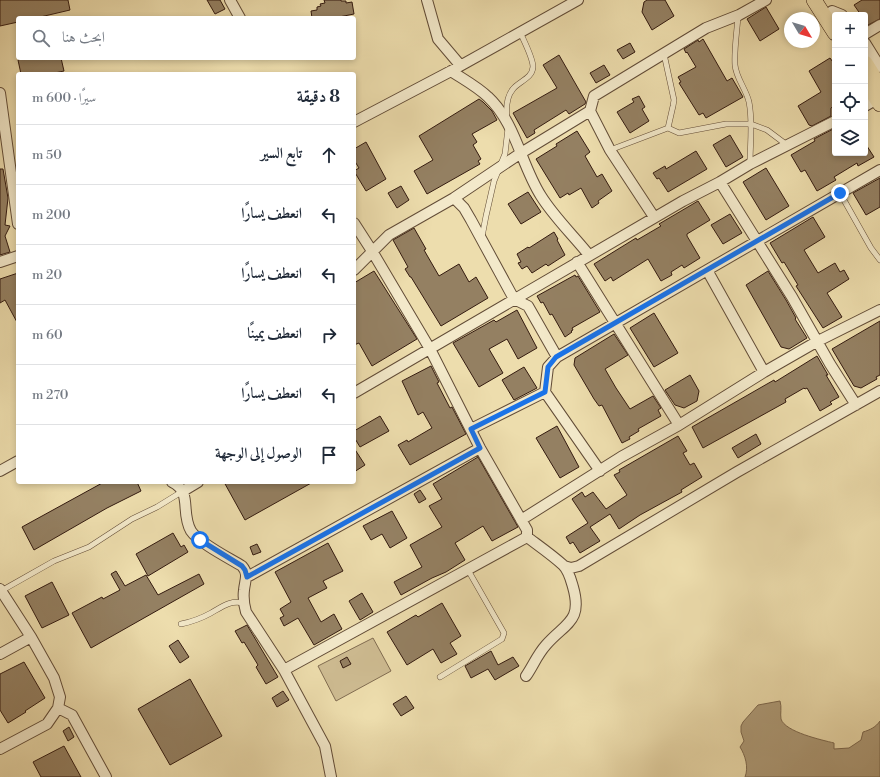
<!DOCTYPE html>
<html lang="ar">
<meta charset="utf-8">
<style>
:root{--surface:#fff;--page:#f2f2f3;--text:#1f2937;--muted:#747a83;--line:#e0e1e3}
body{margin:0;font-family:"Libre Bodoni",Amiri,serif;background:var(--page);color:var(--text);direction:rtl}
.controls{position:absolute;right:12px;top:12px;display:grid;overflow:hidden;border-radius:4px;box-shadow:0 2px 6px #0003}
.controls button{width:36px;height:36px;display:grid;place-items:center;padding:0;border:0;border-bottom:1px solid var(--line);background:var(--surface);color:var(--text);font:20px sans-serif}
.compass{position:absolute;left:784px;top:12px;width:36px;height:36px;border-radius:50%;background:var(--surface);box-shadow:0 2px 6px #0003;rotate:128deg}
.stop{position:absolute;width:12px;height:12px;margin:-9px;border:3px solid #1a73e8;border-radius:50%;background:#fff}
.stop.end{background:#1a73e8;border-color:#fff;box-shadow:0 1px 4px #0008}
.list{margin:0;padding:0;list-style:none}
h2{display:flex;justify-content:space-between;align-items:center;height:52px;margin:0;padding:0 16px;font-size:17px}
h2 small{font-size:13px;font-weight:400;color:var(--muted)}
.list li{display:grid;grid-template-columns:26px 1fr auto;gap:12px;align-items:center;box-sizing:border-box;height:60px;padding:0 16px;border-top:1px solid var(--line)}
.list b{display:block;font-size:15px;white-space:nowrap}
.list em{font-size:13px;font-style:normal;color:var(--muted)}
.icon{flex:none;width:22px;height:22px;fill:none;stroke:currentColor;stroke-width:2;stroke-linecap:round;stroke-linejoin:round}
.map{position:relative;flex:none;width:880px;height:777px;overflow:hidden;direction:ltr}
.search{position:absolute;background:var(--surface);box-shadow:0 2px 6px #0003;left:16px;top:16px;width:340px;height:44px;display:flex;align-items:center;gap:10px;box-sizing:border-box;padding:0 14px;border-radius:4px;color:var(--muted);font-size:15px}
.panel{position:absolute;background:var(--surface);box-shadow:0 2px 6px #0003;left:16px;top:72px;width:340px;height:412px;border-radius:4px;direction:rtl}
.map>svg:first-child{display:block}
.green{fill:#cebc92;stroke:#816c51}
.water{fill:#ae9b78;stroke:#7d684e}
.building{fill:#948062;stroke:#341b10}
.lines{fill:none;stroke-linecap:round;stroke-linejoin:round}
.lane-casing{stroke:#624c37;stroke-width:6}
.street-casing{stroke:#624c37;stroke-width:12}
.primary-casing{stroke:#341b10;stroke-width:16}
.lane{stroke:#f3e9ca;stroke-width:5}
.street{stroke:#f3e9ca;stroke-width:10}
.primary{stroke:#edddad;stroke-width:15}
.route{stroke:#1a73e8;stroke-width:5}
</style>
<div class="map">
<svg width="880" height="777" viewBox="0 0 880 777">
<rect width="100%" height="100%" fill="#edddad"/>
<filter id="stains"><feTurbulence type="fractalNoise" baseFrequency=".005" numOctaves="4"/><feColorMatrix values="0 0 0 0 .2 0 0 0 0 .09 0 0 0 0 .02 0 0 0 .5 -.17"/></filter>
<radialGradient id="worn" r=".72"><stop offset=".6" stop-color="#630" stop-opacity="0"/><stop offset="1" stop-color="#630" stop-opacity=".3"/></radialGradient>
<path class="green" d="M373 638 391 671 336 701 318 666Z"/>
<path class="water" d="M780 701C782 707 780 714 781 719 785 732 822 740 834 743V749L849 748 861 740 863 732C870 730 876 727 880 721V777H745C749 767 745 755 740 747L744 741 741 732V726L743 722 758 705Z"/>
<path class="building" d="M0 0H68L70 10 36 18H18V22L0 26Z
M207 0H220L225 9 215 14Z
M324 0H341V1H346V3L352 2 354 14 334 18H312L311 11 317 10V7L321 6 320 4 325 3Z
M647 0H665L674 16 652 30 642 12 644 2Z
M862 0H880V19L868 25 865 21V15H861L854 5Z
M766 7 779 29 760 41 747 19Z
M703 39 727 81 732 78 743 97 706 118 703 113 699 115 679 83 681 82 678 77 696 67 687 52 686 53 684 49 698 40 699 42Z
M630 43 635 52 623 59 617 50Z
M559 55 586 102 585 104 569 114 566 110 534 130 535 133 527 138 513 113 557 88 543 65Z
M25 58H61L64 71 50 74H21L18 60Z
M830 58 835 65V105L831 108V116L812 126 809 125 798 106 821 92 809 71Z
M604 65 610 75 596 83 590 73Z
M639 96 645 107 642 109 649 121 630 133 617 112 634 102 632 99Z
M479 99 483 102 492 111 497 120 472 134 477 142 473 145 481 159 478 161 480 164 427 194 414 171 433 160 419 136Z
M835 128V153H865V143L874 157 858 166 857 163 834 177 836 180 817 191 805 170 801 172 791 155 815 141 814 139Z
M577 131 590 152 585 156 597 177 602 174 612 191 598 201 599 203 592 208 581 188 569 195 568 193 560 198 536 159 557 146 556 144Z
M730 135 743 157 726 167 713 145Z
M366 142 386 179 366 191 354 171 359 168 354 160V149Z
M696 151 707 169 668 192 659 178 657 179 653 173 665 166 666 169Z
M766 168 789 206 766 220 743 182Z
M0 169H3L8 198 5 225 10 226 5 236 10 252 0 255Z
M880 178V207L866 215 853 193Z
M401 186 409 200 397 208 388 193Z
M528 192 541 212 521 224 508 204Z
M698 201 710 220 687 234V236L700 258 684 268 682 265 671 272 672 275 661 281 648 259 613 281 611 277 605 281 594 264 636 238 637 240 661 226 659 224Z
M730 214 742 233 723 244 711 225Z
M813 217 825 237 804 250 818 273 835 263 840 272 844 270 849 279 827 293 842 317 823 328 796 286 798 285 784 262 782 263 770 243Z
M414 228 426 249 424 250 439 276 459 264 469 282 476 277 488 298 441 326 411 277H410L405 269 408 267 393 240Z
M554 232 558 239 557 240 565 255 548 266 546 264 532 273 527 266 522 269 518 263 521 262 517 254 528 247 529 248Z
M374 271 417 339 372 366 359 343 354 345V283Z
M768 271 786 300 796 318 795 319 807 338 789 349 781 347 746 285Z
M18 273V324L5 300 0 303V279Z
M575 275 576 277 578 276 600 312 572 328 573 330 571 331 572 332 565 337 552 314 550 315 543 302 541 303 537 296Z
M517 310 537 348 518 359 507 339 489 349 503 373 479 387 453 343 494 320 496 322Z
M654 313 678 353 654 367 630 328Z
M880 321V375L876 377 877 379 861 388 854 386 832 349Z
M614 334 628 355 605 369 616 388 630 409 653 396 661 408 658 410 661 416 638 429 639 431 629 437 630 439 622 443 602 405 599 406 594 399 574 365 575 358Z
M817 356 828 375H826L839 397 830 402 832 404 820 411 807 388 805 389 804 388 785 399 786 402 703 448 692 427 774 380 775 382Z
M431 366 439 382 437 383 450 408 452 407 466 434 410 465 398 445 407 440 408 442 432 428 423 412 418 415 402 381Z
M524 367 537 388 514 400 502 380Z
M690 375 699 391 697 401 684 408 675 405 665 390Z
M380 416 389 431 360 447 354 437V431Z
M557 426 579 467 560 478 536 438Z
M756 434 761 444 738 458 732 448Z
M678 436 687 451 683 453 690 465 694 463 702 477 681 490 682 492 640 515 619 529 610 514 590 527 600 541 580 553 573 542 570 544 566 537 588 523 572 499 582 492 585 497 593 492 606 509 627 495 614 475 620 472 619 470Z
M354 448 365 465 354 472Z
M478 457 518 527 492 541 483 526 455 543 465 560 446 572 432 578 401 595 394 582 422 567 410 545 442 527 429 506 442 499 433 484Z
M104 482H137L141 491 107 508 34 550 22 527Z
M224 482H313L245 520Z
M420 490 426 499 419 503 414 494Z
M392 511 407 538 390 548 382 534 371 540 363 526Z
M173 533 181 547 184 545 188 552 148 576 136 554Z
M328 543 343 571 323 581 327 588 308 598 321 622 334 614 342 629 314 645 298 618 284 626 280 618 284 616 280 609 291 602 275 572Z
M257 544 261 552 253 555 250 547Z
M116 571 125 586 146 575 158 595 199 574 204 584 91 648 72 613 102 597 103 599 120 590 111 574Z
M52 582 69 615 42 628 25 596Z
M362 593 373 612 360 620 349 601Z
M442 603 461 636 450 643 457 654 441 663 433 649 407 665 387 632 416 615 418 617Z
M247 625 278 677 266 684 256 667 258 665 244 642 242 643 235 631Z
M178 640 189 657 180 663 169 646Z
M491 651 498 665 513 657 519 666 495 680 488 669 471 678 465 666Z
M347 657 351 664 343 668 340 661Z
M24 662 45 698 25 711 26 712 8 723 0 710V674Z
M190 679 222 736 170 765 138 709Z
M283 691 289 700 277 707 272 698Z
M406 696 414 708 401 716 393 704Z
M69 727 74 737 68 741 63 731Z
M64 746 81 777H41L33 762Z"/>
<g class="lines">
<defs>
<path id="lane" d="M738 16C737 32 734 49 735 65 736 78 746 89 749 102 753 122 750 144 750 164
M664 54 674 100 673 106 668 128
M507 119C506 109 506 97 513 89 519 81 532 79 533 67 533 58 524 41 520 32
M610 150 668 128 679 133 726 124H751L767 130 787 145
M840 193 871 248 880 260
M482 237 486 216 494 181 505 154 508 128
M1 591 54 561 89 547 132 519 157 507 183 491
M181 624C191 622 202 618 211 613 223 606 230 600 244 603
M440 677 502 639 504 633 468 570"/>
<path id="street" d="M230 0 240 18
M427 0 438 39 460 65
M832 11 842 15
M865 34 880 25
M865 43 880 67
M451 71C463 79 478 87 488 97 516 123 521 165 541 196 554 217 573 235 589 255
M0 93 18 224
M865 106 877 99
M590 111 610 150 654 217
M354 122 451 71 578 0
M720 182 792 297 830 364 856 405
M454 198 464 208 471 220 514 299 528 306 557 357
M354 223 372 251 430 349 480 448 527 530V537
M0 262 18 256
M577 262 679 425
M354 270 389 235 454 198 521 153 590 111 594 96 706 28 739 15 766 0
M707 270 764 372
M545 392 600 471
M354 393 683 201 720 182 750 164 835 121
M471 429 545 392 548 367 557 357 880 170
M0 471 18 461
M172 482C193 492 180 512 191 531 199 543 229 558 242 566 249 574 245 580 244 590 243 598 244 605 246 612L284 670 325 746 331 777
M183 491 198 482
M521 520 621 457 679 425 764 372 818 341 880 310
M564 566 571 568 579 566 737 472 880 391
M247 577 480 448
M0 589 31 637 54 678 60 697 58 708 47 724 0 749
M0 654 31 637
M284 670 527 537
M526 676C533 666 537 655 546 645 565 623 583 622 573 587 571 580 569 571 563 565 552 555 539 546 527 537
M58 708 72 715 106 777"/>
<path id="primary" d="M814 0 835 33
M865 63 880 87
M865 80 880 104"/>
</defs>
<use href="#lane" class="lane-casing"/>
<use href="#street" class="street-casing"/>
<use href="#primary" class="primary-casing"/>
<use href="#lane" class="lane"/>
<use href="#street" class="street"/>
<use href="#primary" class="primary"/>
</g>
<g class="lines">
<path class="route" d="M200 540 242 566 245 570 247 577 480 448 471 429 545 392 548 367 556 357 840 193"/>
</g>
<rect width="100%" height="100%" filter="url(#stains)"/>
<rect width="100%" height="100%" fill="url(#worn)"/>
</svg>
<div class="controls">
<button>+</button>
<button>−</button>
<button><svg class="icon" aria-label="locate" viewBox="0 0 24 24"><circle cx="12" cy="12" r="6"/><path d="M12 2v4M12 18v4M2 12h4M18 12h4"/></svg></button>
<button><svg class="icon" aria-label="layers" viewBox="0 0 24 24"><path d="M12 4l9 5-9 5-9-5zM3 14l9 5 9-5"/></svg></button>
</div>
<svg class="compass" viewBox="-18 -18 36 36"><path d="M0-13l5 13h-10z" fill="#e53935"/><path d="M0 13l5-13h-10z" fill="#747a83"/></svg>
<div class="stop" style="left:200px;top:540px"></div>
<div class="stop end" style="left:840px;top:193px"></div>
<div class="search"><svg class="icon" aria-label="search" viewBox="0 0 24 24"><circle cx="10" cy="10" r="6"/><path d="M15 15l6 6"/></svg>ابحث هنا</div>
<section class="panel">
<h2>8 دقيقة<small>سيرًا · 600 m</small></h2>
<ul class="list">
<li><svg class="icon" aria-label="ahead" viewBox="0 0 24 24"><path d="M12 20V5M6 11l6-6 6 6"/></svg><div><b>تابع السير</b></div><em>50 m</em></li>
<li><svg class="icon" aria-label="left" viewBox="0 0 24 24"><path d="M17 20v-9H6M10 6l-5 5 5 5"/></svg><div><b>انعطف يسارًا</b></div><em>200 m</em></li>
<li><svg class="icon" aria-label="left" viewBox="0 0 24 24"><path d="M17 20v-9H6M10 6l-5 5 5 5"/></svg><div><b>انعطف يسارًا</b></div><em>20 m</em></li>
<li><svg class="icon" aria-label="right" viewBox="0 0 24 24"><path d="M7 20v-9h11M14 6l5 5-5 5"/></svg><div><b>انعطف يمينًا</b></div><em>60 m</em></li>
<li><svg class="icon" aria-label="left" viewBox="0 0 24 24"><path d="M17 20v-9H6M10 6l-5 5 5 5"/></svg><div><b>انعطف يسارًا</b></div><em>270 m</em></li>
<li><svg class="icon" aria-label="arrive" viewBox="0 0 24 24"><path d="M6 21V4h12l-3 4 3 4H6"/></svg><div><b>الوصول إلى الوجهة</b></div></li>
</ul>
</section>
</div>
